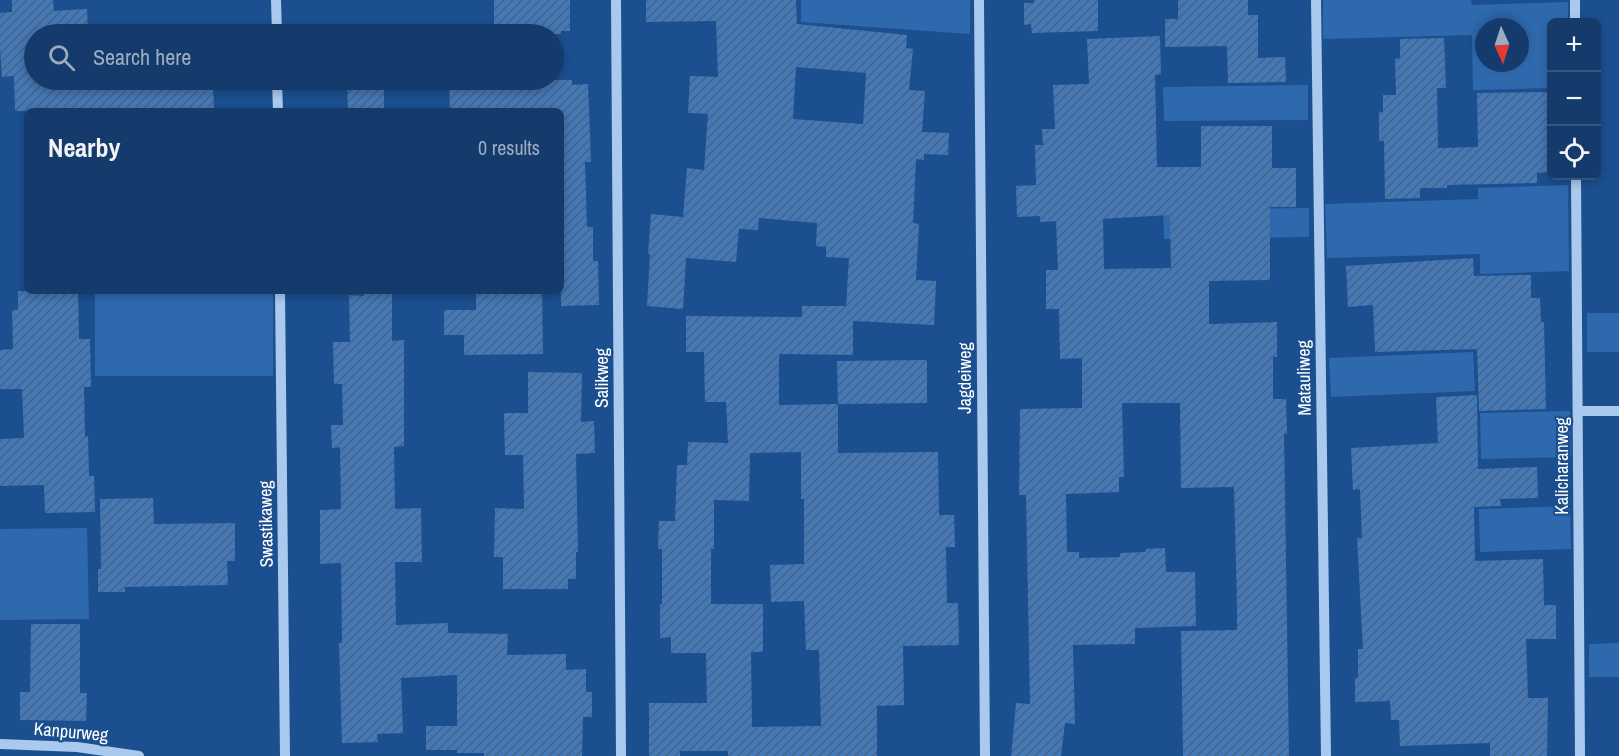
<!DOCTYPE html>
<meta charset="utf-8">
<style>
:root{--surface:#143b6b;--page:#214673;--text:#f1f3f6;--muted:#9dadc1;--line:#33557e}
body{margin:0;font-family:"Archivo Narrow",sans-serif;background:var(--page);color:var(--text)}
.controls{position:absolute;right:18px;top:18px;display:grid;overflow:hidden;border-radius:9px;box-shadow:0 3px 9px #0003}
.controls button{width:54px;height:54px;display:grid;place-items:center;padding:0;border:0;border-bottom:2px solid var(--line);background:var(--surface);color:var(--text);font:30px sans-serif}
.compass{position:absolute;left:1475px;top:18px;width:54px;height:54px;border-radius:50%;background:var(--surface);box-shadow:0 3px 9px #0003;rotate:177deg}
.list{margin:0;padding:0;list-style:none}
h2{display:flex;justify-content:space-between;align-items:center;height:78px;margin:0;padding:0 24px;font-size:26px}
h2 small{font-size:20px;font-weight:400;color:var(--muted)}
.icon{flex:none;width:33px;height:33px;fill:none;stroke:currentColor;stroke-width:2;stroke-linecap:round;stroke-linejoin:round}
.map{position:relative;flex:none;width:1619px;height:756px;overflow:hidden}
.search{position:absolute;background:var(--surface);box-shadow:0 3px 9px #0003;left:24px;top:24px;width:540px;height:66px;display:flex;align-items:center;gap:15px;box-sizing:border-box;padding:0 21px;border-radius:33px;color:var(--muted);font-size:22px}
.panel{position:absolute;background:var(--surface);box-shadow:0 3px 9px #0003;left:24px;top:108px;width:540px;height:186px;border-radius:9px}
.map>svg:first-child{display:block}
.green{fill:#2e69ad;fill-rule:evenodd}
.building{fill:url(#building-hatch);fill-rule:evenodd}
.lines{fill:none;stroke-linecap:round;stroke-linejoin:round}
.minor{stroke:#a9c9ee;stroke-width:10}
.labels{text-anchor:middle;stroke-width:4.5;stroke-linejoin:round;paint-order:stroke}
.street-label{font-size:18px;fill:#fff;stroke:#1b4f8f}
</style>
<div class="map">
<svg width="1619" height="756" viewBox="0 0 1619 756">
<defs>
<pattern id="building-hatch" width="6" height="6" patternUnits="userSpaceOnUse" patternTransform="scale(1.5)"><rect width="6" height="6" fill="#4478b7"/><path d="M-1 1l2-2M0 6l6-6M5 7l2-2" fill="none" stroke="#486282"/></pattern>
</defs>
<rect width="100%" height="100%" fill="#1b4f8f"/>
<path class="green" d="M801 0H970V34L801 22Z
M1323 0H1471L1472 5 1568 2V22H1552L1551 88 1473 90 1472 35 1323 39ZM1484 27H1520V63H1484Z
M1308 85V120L1164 121 1163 87Z
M1568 185 1569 271 1480 274V254L1327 258 1325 204 1478 199V188Z
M1309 208V237L1164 239 1163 210Z
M95 291H273V376H95Z
M1587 313H1619V352H1587Z
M1473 352 1475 391 1331 397 1329 358Z
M1570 411 1571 457 1481 459 1480 413Z
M1570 506 1571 549 1480 552 1479 509Z
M87 528 89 619 0 620V529Z
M1619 643V677H1589V644Z"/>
<path class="building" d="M12 0H53L54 11 87 9 88 34H34V80H127V85L213 83 214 111H15L14 76 2 77 0 48V13L12 12Z
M494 0H570V31H561V34H494Z
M646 0H796L797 24 907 35 906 48 913 49 909 90 925 91 922 132 949 133 948 155 924 154V160L916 159 913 223 919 224 916 280 936 281 934 325 853 321V355L780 354 779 359V405L838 404 837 361 927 360V403L838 404V453L938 452 939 515H954L955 547H946L947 603H958L959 645 903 646 904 705 877 706V756H728V751H680V756H649V703H707L706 653H671V637L660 638V604H662V549H658L659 521H675L677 465H687L688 442 728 443 726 402H705L704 352H686V316L802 317V306H846L849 258 826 257V247L816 246 817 223 759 218 758 230 739 229 736 262 686 258 683 309 647 306 650 254H648L651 214 683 217 687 168 704 170 708 114 688 113 690 76 718 77 716 21 646 22ZM796 67 866 73 863 124 793 119ZM801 452V499H804V564L770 565 771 602 804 601 806 650H819L821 726 752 727 751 652H763V604H711V549H714V500L749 501 750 453Z
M1034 0H1098V31L1032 33 1031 24 1024 25V3H1034Z
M1178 0H1248V15H1258V58L1285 57 1286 82 1228 83 1227 46 1165 47V19H1178Z
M1160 36 1161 74 1155 75 1157 167H1201V126H1272V168H1296V207H1270V280L1209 281V324L1277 322V357H1273V399H1286L1287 434H1284L1289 756H1183L1181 631 1237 630V606L1234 487 1181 488 1180 403H1122L1124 477H1119V492L1066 494 1067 552H1079V558L1120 557V553L1145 552 1146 549 1165 548 1166 572H1195L1196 626 1135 628V644L1073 645 1075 724 1065 723 1061 756H1011L1016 703 1030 704 1026 495H1019L1020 409 1082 408V358L1060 359 1059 309H1046V270H1058L1056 221 1040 222V216L1017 217 1016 186 1036 185 1035 145H1043L1042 129H1055L1053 85 1089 84 1087 39ZM1170 215 1171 268 1104 269 1103 219Z
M1444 38 1446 88H1437L1438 148 1478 147 1477 93 1548 92V102H1551V132L1549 131V172L1537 173V183L1447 185V188H1420V198L1385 199 1384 141H1379V112H1383V95H1396L1395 59 1400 58V39Z
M347 80H384V111H348Z
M449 80H572V85L588 84 591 162H585L587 227H593V261H598L599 305 561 306V111H450Z
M1473 258 1474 276 1531 275V298H1540L1541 322H1544L1546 409 1479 411 1477 349 1375 352 1373 305 1348 307 1346 266Z
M18 291H78L79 339H90L91 387H84L85 437 88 436 89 476H94L95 512 45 513 44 485 0 486V439L24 438 22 389H0V350L13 349 12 310H18Z
M364 291H392V341L404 340V446L394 447 395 509 421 508 422 562H395L396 625 448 623V633L508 634 507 655 566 654V670L586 669V692H592V717H583L582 756H484V753H457V750H426V726H457V675L401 678 403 733 377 734 378 742 342 743 339 643H342L341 563 320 564V510L341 509 340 447 332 448 331 425H343L342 384H334L333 342H350L349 295 364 296Z
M476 291H542L543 354 464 355V335H444V310H476Z
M528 372 582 373 581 422 594 421 595 453 576 454 578 552H576V579H568V589H503V557H494L495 508 524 509 523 455H505L504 413H528Z
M1477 395 1478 469 1537 467 1538 498 1500 499 1501 506 1474 507 1475 561 1543 559 1544 605H1556V639H1526L1528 698H1548L1547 756H1490V743L1400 746 1399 720H1391L1390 701 1355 702V678H1358V649H1363L1357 538H1362L1360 489 1353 490 1351 448 1438 443 1436 397Z
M153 498 154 524 235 523V561H227L228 585 125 587V592H98V569H101L100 499Z
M31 624H80V693H87L86 721 20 720V692H30Z"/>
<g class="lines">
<path class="minor" d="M276 0 277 34
M616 0 621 756
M979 0 985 756
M1316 0 1326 756
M1575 0V22
M277 80 278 111
M1576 176 1580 756
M280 291 285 756
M1578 411H1619
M0 744 77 747 139 756"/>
</g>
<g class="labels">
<g class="street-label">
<text transform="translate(602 378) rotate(-90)" y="6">Salikweg</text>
<text transform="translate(965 378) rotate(-90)" y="6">Jagdeiweg</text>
<text transform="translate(1304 378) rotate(-91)" y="6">Matauliweg</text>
<text transform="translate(1562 466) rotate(-90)" y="6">Kalicharanweg</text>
<text transform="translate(266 524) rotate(-91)" y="6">Swastikaweg</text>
<text transform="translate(71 732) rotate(5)" y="6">Kanpurweg</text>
</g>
</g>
</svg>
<div class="controls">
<button>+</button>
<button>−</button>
<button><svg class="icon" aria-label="locate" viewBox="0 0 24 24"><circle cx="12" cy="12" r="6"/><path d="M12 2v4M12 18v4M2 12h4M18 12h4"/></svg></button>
</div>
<svg class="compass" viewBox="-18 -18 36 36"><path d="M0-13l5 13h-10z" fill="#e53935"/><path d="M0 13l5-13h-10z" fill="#9dadc1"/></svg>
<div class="search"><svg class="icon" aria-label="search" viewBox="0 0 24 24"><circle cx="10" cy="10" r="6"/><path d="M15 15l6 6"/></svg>Search here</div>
<section class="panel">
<h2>Nearby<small>0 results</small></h2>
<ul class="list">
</ul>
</section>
</div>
